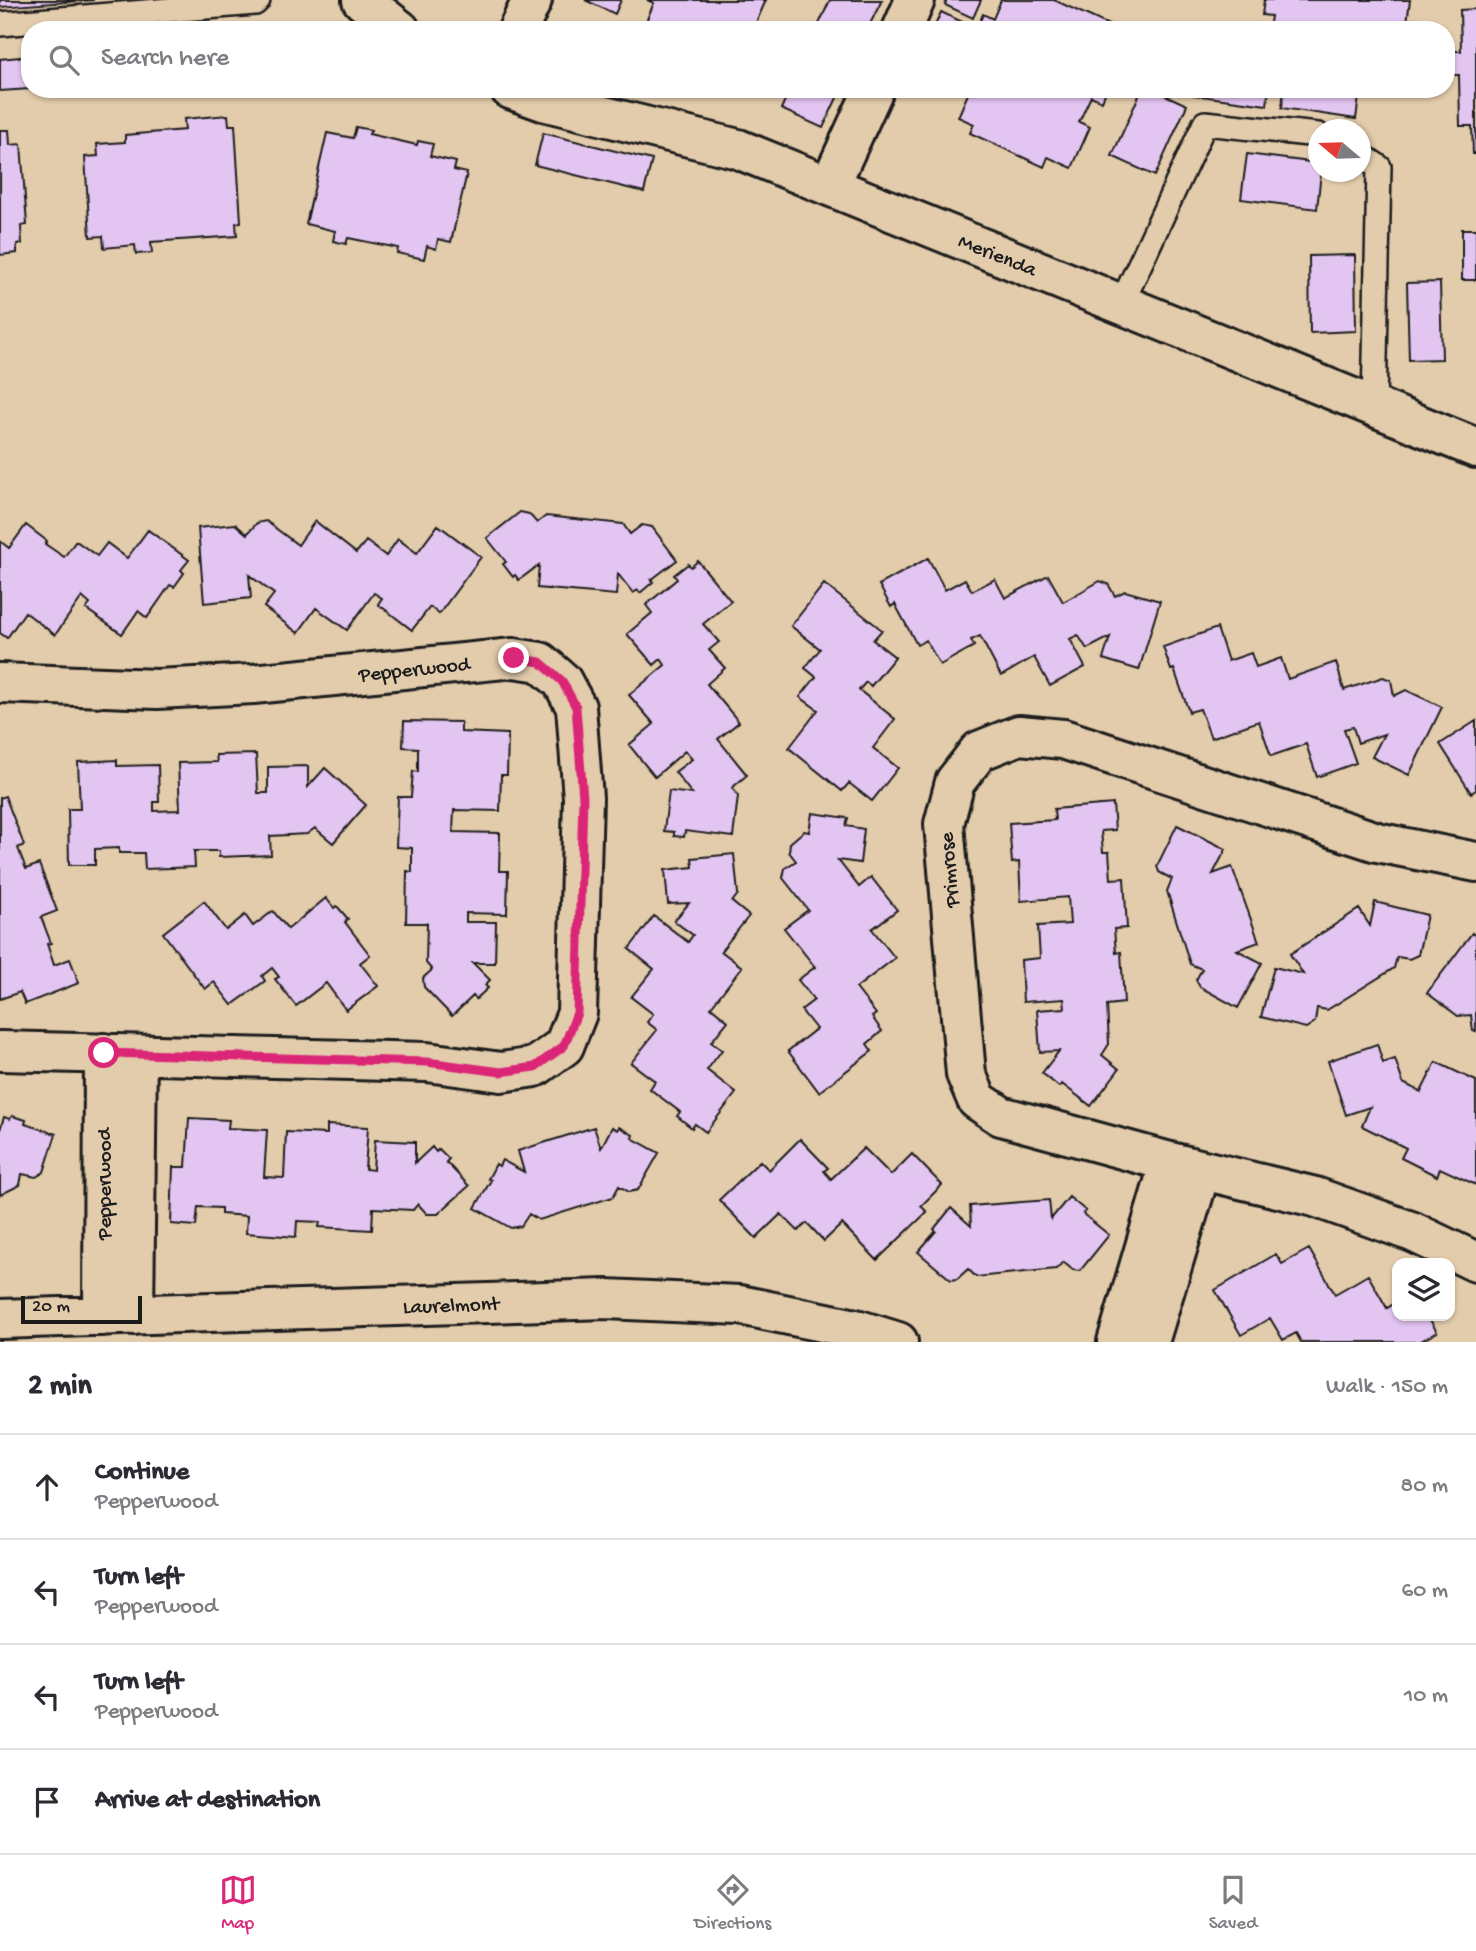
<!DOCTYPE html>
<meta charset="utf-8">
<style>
:root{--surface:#fff;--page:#f2f2f3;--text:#2b2b33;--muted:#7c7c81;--line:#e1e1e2;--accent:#db2777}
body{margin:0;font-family:"Gochi Hand",sans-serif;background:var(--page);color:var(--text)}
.controls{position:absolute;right:21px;bottom:21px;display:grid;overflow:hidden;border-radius:14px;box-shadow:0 2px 5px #0004}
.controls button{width:63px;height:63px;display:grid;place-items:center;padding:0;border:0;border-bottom:2px solid var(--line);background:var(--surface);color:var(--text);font:35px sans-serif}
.compass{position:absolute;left:1308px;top:119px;width:63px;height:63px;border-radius:50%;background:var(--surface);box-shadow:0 2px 5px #0004;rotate:289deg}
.scale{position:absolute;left:21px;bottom:18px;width:121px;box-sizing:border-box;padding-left:7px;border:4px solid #1c1c1c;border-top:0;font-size:19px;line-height:24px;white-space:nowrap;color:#1c1c1c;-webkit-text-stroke:5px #e3ccac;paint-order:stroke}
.stop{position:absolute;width:21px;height:21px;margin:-16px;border:5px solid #db2777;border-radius:50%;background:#fff}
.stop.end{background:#db2777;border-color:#fff;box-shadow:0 2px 7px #0008}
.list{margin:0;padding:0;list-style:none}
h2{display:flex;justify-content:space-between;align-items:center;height:91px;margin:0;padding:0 28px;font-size:30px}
h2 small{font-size:23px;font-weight:400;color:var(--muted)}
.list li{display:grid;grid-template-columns:46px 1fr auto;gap:21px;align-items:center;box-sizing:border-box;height:105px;padding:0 28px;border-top:2px solid var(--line)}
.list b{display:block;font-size:26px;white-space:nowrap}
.list p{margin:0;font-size:23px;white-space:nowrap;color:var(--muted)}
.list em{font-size:23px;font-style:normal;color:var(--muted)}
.icon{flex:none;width:38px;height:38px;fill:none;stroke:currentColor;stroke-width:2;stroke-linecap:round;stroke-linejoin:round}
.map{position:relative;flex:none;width:1476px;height:1342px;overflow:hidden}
.search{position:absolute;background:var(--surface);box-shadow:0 2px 5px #0004;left:21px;right:21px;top:21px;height:77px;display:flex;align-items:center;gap:18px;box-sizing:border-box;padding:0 24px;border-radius:28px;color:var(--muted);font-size:26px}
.sheet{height:511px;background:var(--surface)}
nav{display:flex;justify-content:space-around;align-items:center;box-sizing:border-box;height:98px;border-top:2px solid var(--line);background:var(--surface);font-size:19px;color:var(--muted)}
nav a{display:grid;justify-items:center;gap:4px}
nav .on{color:var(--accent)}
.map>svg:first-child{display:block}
.building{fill:#e3c5f2;stroke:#1c1c1c;stroke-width:2}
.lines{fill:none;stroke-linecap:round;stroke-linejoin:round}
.lane-casing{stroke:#1c1c1c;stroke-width:28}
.street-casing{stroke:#1c1c1c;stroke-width:44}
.lane{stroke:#e3ccac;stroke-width:23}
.street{stroke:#e3ccac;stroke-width:38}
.route{stroke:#db2777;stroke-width:9}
.labels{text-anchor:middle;stroke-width:5;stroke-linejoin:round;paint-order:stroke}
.street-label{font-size:21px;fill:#1c1c1c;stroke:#e3ccac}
</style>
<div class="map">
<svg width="1476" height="1342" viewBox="0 0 1476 1342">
<rect width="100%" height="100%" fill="#e3ccac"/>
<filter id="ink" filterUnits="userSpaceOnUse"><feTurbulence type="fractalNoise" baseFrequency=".0143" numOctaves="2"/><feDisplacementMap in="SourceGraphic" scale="14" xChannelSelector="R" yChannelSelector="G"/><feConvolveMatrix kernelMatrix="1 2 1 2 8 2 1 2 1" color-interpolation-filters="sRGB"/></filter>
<g filter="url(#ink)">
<path class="building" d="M0 0H94L0 7Z
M585 0H621L615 14Z
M647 0H766L753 30H652L644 26 654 3Z
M830 0H882L867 30H831L819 24Z
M947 0H981L973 18 945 5Z
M1001 0H1054L1111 26 1109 30H976L983 14 993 19Z
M1264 0H1410L1406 30H1269L1271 16 1262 15Z
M1476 9V154H1473L1472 126H1460L1459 75H1450L1449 51H1461L1460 10Z
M941 12 971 26 970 30H933Z
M30 56V89L0 91V59Z
M790 89H841L823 128 781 109Z
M970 89H1107L1102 101 1091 96 1079 122 1090 127 1072 168 1048 157 1044 167 970 133 974 124 958 117Z
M1142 89H1152L1187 105 1155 176 1112 156Z
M1193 89H1269L1267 105 1193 95Z
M1284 89H1360L1356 119 1282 108Z
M228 115 229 125H235L241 222 236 223 237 236 151 242 152 253 136 254 135 245 104 248 103 236 90 237 85 157 98 156 97 144 125 142V135L185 130 184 119Z
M356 127 371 130 369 134 417 145 418 141 433 144 430 156 456 162 454 170 467 173 451 242 438 239 436 249 427 246 424 259 397 253 398 248 348 238 346 244 333 241 335 231 306 224 327 133 353 138Z
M0 130H9L10 145 21 144 27 225 21 226 22 244H17V253L0 255Z
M543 133 652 160 644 192 535 165Z
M1247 154 1318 163V172H1321L1317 209 1241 199Z
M1462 229H1476V280H1462Z
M1355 255 1356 331 1310 333 1309 256Z
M1440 282 1442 359 1409 360 1407 283Z
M520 512 529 514 537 523 546 516 623 524 630 534 642 525 652 527 677 560 651 580 653 582 640 593 638 590 633 593 618 574 616 595 537 588 539 565 519 580 515 575 513 577 503 564 506 562 487 538Z
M266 521 298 545 315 521 356 553 366 541 386 556 398 539 417 553 438 525 481 557 439 614 430 607 412 630 378 604 382 598 374 593 347 630 316 608 298 633 264 607 274 594 249 575 251 598 204 603 198 528 235 524 247 534 257 523Z
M26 525 47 541 45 544 64 557 76 541 97 556 107 543 127 558 148 530 189 560 181 570 184 573 174 587 170 585 147 618 138 611 122 634 86 609 90 604 82 597 55 635 25 612 7 638 0 633V541L9 548Z
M928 558 945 590 965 579 972 591 995 579 1005 598 1048 575 1063 602 1100 581 1108 584 1115 596 1125 591 1160 601 1139 670 1103 659 1110 637 1087 649 1078 635 1070 639 1085 667 1050 686 1034 657 1001 676 980 636 971 640 974 646 940 665 926 640 917 645 895 604 891 607 879 585Z
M698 561 731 601 703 624 719 642 709 650 725 668 707 684 739 722 718 739 747 775 732 788 738 796 733 837 685 831 684 837 674 836V832L664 831 669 791 692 794 675 772 692 759 685 751 655 777 629 745 654 724 629 695 665 665 661 659 654 665 627 634 652 613 646 605 677 579 674 575 688 564 691 567Z
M824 584 882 630 873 640 895 657 871 686 866 682 859 690 895 719 873 748 898 768 872 801 849 783 842 791 789 748 818 710 800 697 816 677 805 668 820 649 791 626Z
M1217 628 1228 661 1251 653 1256 667 1281 658 1288 679 1336 662 1344 690 1383 677 1391 680 1394 696 1406 690 1442 707 1409 775 1372 757 1384 734 1358 743 1353 727 1344 729 1356 763 1317 777 1306 744 1271 756 1259 721 1211 738 1200 709 1189 712 1174 669 1171 670 1163 647Z
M404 721 461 722V732L508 734 507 775H501L500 811 454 810 453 832 500 833 499 871H508L507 914 466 913V922H496L495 963H473L490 980 485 985 488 988 476 999 473 996 452 1016 424 987 423 978 432 970 426 963 427 923H406L407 871 412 872V848L396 847 398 797H411L413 771 418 772V748L403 747Z
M1476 721V790L1471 793 1440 744Z
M256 754 258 793H268V767L308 766V787L325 768 366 805 333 843 315 828 307 834 270 836 271 855 219 857V851H194L195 867 145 869 144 853H119V848L95 849V865H69L68 809H80L78 762 117 760V766L158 765 159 802H154V811L180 810 178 763 217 762 216 755Z
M5 796 24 845 18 848 26 869 39 864 57 911 41 917 51 943 47 944 54 965 70 959 79 983 25 1004 20 992 0 999V798Z
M1113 804 1115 830 1101 831 1103 852H1109L1111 879 1124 878 1127 928 1114 929 1116 953 1121 952 1124 1003 1107 1005 1109 1044 1102 1055 1119 1069 1091 1106 1062 1084 1059 1087 1042 1073 1059 1051 1040 1052 1037 1010 1065 1008 1064 999 1023 1002 1021 960 1040 958 1038 926 1070 924 1068 897 1021 901 1019 862 1012 863 1009 823 1055 820 1054 809Z
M812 813 848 818 846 826 864 829 860 863 838 860 859 887 871 877 897 910 872 929 895 958 856 988 876 1014 872 1017 882 1031 867 1044 872 1051 819 1092 788 1051 816 1029 801 1010 814 1000 798 980 815 967 784 928 808 910 783 878 785 868 796 861 789 852 790 843 804 831 809 832Z
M1177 825 1226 849 1213 874 1232 867 1259 942 1237 950 1262 963 1238 1008 1200 987 1196 980 1202 969 1190 964 1167 891 1172 879 1159 872 1157 866Z
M734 854 738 894 732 902 749 916 721 951 742 967 711 1007 728 1021 711 1042 722 1050 707 1070 736 1093 706 1132 695 1124 692 1128 677 1116 680 1112 650 1089 655 1081 631 1063 657 1030 647 1022 653 1014 631 997 654 969 629 949 654 916 688 942 693 935 674 921 689 903 668 904 665 870 693 867 692 858Z
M326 898 334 908 337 906 348 919 345 922 370 955 360 963 378 986 346 1010 326 983 296 1006 275 979 279 977 272 968 262 976 265 981 232 1005 214 982 205 989 163 933 204 901 226 930 245 915 253 926 273 911 288 929Z
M1375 902 1427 915 1418 955 1409 959 1397 957 1394 968 1327 1010 1317 1008 1315 1022 1306 1028 1261 1017 1274 967 1303 974 1290 954 1359 909 1370 926Z
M1472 933 1476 936V1032L1473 1031 1471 1015 1458 1016 1427 993Z
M1377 1044 1383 1063 1395 1059 1403 1083 1421 1092 1436 1062 1476 1081V1185L1440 1168 1437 1176 1401 1158 1406 1148 1362 1126 1370 1107 1346 1115 1328 1061Z
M12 1116 26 1120 25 1124 56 1134 44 1172 36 1177 22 1174 20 1185 0 1195V1130L4 1117 10 1119Z
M189 1118 229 1120 228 1128 267 1130 264 1177 284 1178 286 1132 327 1134V1125L368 1127 365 1169 373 1170 375 1140 415 1142V1163L432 1147 436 1152 439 1149 449 1159 446 1162 469 1186 438 1214H427L418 1204 413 1210 373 1208 372 1230 319 1227 320 1222 297 1221 296 1237 246 1233 247 1216 221 1214V1208L198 1207 196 1226 171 1224 173 1167H186Z
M594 1127 601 1148 612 1127 617 1130 619 1127 633 1135 632 1138 659 1153 638 1190 629 1192 619 1186 613 1197 539 1220 529 1214 521 1226 511 1228 475 1208 491 1180 488 1179 496 1164 499 1166 502 1160 524 1172 518 1151Z
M800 1139 828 1168 824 1171 831 1179 864 1148 891 1175 912 1154 942 1185 921 1206 927 1212 877 1260 842 1224 824 1241 807 1223 798 1231 781 1214 756 1238 719 1200 760 1161 769 1170Z
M1069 1197 1086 1211 1083 1214 1109 1235 1080 1271 1073 1270 1063 1262 1056 1269 976 1277 968 1269 957 1279 951 1280 918 1252 936 1231 934 1229 951 1208 971 1226 970 1206 1049 1200 1051 1219Z
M1309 1249 1335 1294 1368 1275 1387 1308 1397 1302V1316H1428L1437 1332 1419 1342H1301L1296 1333 1283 1340 1270 1318 1241 1335 1215 1290 1276 1254 1282 1264Z"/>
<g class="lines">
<defs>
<path id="lane" d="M0 24 255 3 258 0
M1360 154 1379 167 1374 407
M1121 305 1205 123 1318 135"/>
<path id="street" d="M362 0 400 30
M518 30 532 0
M902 30 915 0
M510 89 543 101 738 149 1476 448
M830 185 874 89
M0 683 157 689 253 684 514 658 540 662 562 681 576 707 583 798 577 1013 564 1046 535 1067 501 1072 427 1062 0 1051
M1476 862 1377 842 1063 739 1019 735 979 751 955 782 944 824 966 1074 977 1100 1001 1116 1170 1162 1315 1197 1413 1232 1476 1262
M134 1315 137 1055
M103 1316 104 1053
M0 1319 606 1299 740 1305 856 1329 898 1342
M1117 1342 1170 1162
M1149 1342 1201 1170"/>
</defs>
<use href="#lane" class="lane-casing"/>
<use href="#street" class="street-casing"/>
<use href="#lane" class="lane"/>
<use href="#street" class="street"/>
</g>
</g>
<g class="lines" filter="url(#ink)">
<path class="route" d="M104 1053 427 1062 501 1072 535 1067 564 1046 577 1013 583 798 576 707 562 681 540 662 514 658"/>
</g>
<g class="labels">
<g class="street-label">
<text transform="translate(998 254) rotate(22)" y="7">Merienda</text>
<text transform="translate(414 668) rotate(-6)" y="7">Pepperwood</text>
<text transform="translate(948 870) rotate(-95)" y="7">Primrose</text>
<text transform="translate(103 1184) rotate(-90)" y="7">Pepperwood</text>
<text transform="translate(451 1304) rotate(-2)" y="7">Laurelmont</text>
</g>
</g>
</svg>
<div class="controls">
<button><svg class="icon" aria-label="layers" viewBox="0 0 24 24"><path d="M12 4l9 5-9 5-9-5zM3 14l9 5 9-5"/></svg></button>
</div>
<svg class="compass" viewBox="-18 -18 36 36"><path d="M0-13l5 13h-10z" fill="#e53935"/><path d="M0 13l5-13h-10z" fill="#7c7c81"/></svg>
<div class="scale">20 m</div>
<div class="stop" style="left:104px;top:1053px"></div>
<div class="stop end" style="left:514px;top:658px"></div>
<div class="search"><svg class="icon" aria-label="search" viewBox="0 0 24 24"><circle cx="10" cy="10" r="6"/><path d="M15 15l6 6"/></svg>Search here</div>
</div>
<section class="sheet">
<h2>2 min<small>Walk · 150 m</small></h2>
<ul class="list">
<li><svg class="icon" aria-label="ahead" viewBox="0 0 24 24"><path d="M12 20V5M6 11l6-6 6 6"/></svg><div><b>Continue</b><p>Pepperwood</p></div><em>80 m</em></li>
<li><svg class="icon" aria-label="left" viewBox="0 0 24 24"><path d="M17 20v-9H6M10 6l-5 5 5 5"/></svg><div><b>Turn left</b><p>Pepperwood</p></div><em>60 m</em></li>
<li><svg class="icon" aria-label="left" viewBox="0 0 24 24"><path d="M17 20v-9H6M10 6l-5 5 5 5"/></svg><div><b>Turn left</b><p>Pepperwood</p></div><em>10 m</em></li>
<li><svg class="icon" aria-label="arrive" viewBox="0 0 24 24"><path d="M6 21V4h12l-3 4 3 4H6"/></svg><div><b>Arrive at destination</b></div></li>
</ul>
</section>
<nav>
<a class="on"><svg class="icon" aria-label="map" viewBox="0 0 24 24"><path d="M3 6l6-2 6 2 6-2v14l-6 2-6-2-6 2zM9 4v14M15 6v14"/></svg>Map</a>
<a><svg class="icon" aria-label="directions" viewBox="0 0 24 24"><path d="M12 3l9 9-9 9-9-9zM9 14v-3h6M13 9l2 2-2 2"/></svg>Directions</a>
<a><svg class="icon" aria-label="saved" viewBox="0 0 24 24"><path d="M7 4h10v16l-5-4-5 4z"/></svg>Saved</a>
</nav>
